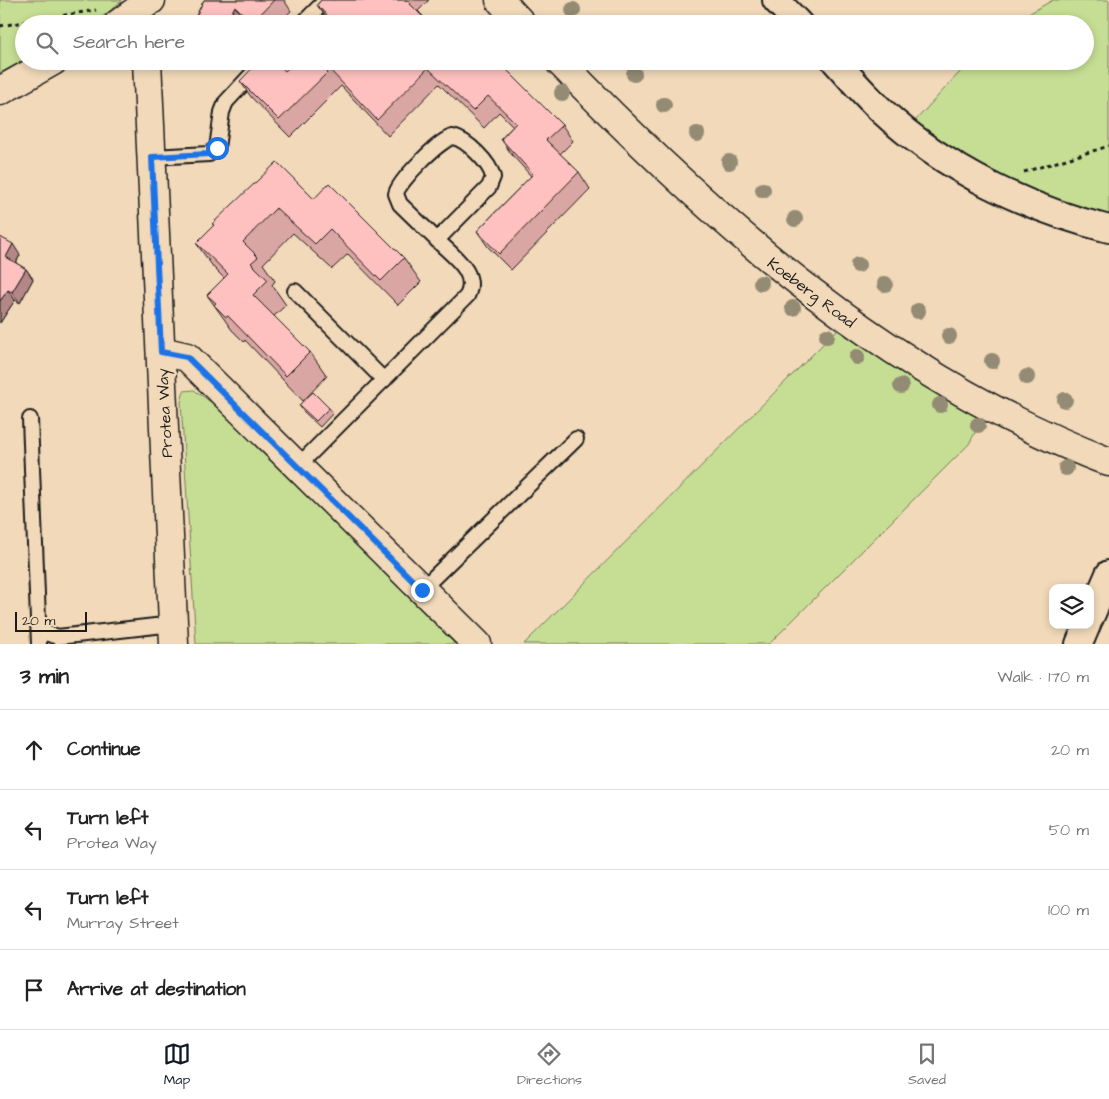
<!DOCTYPE html>
<meta charset="utf-8">
<style>
body{margin:0;font-family:"Architects Daughter",sans-serif;background:#f6f6f6;color:#222}
.controls{position:absolute;right:15px;bottom:15px;display:grid;overflow:hidden;border-radius:10px;box-shadow:0 2px 8px #0003}
.controls button{width:45px;height:45px;display:grid;place-items:center;padding:0;border:0;border-bottom:1px solid #e0e0e0;background:#fff;color:#222;font:25px sans-serif}
.scale{position:absolute;left:15px;bottom:12px;width:72px;box-sizing:border-box;padding-left:5px;border:2px solid #1c1c1c;border-top:0;font-size:14px;line-height:18px;white-space:nowrap;color:#1c1c1c;-webkit-text-stroke:4px #f1d9b9;paint-order:stroke}
.stop{position:absolute;width:15px;height:15px;margin:-11px;border:4px solid #1a73e8;border-radius:50%;background:#fff}
.stop.end{background:#1a73e8;border-color:#fff;box-shadow:0 1px 5px #0008}
.list{margin:0;padding:0;list-style:none}
h2{display:flex;justify-content:space-between;align-items:center;height:65px;margin:0;padding:0 20px;font-size:21px}
h2 small{font-size:16px;font-weight:400;color:#767676}
.list li{display:grid;grid-template-columns:32px 1fr auto;gap:15px;align-items:center;box-sizing:border-box;height:80px;padding:0 20px;border-top:1px solid #e0e0e0}
.list b{display:block;font-size:19px;white-space:nowrap}
.list p{margin:0;font-size:16px;white-space:nowrap;color:#767676}
.list em{font-size:16px;font-style:normal;color:#767676}
.icon{flex:none;width:28px;height:28px;fill:none;stroke:currentColor;stroke-width:2;stroke-linecap:round;stroke-linejoin:round}
.map{position:relative;flex:none;width:1109px;height:644px;overflow:hidden}
.search{position:absolute;background:#fff;box-shadow:0 2px 8px #0003;left:15px;right:15px;top:15px;height:55px;display:flex;align-items:center;gap:12px;box-sizing:border-box;padding:0 18px;border-radius:28px;color:#767676;font-size:19px}
.sheet{height:385px;background:#fff}
nav{display:flex;justify-content:space-around;align-items:center;box-sizing:border-box;height:70px;border-top:1px solid #e0e0e0;background:#fff;font-size:14px;color:#767676}
nav a{display:grid;justify-items:center;gap:2px}
nav .on{color:#111827}
.map>svg:first-child{display:block}
</style>
<div class="map">
<svg width="1109" height="644" viewBox="0 0 1109 644">
<rect width="100%" height="100%" fill="#f1d9b9"/>
<filter id="ink" filterUnits="userSpaceOnUse"><feTurbulence type="fractalNoise" baseFrequency=".02" numOctaves="2"/><feDisplacementMap in="SourceGraphic" scale="10" xChannelSelector="R" yChannelSelector="G"/><feConvolveMatrix kernelMatrix="1 2 1 2 8 2 1 2 1" color-interpolation-filters="sRGB"/></filter>
<g filter="url(#ink)">
<!-- green -->
<g fill="#c6de94" stroke="#717d58">
<path d="M 0,0 L 122,0 L 105,15 L 89,24 L 24,24 L 24,60 L 0,73 Z"/>
<path d="M 1053,0 L 1109,0 L 1109,216 C 1032,194 979,169 915,121 L 970,61 L 1085,61 L 1085,24 L 1011,24 Z"/>
<path d="M 837,330 L 920,383 L 977,415 L 980,423 L 969,444 L 769,644 L 524,644 Z"/>
<path d="M 194,390 L 219,408 L 455,644 L 196,644 L 181,402 L 184,391 Z"/>
</g>
<g fill="none" stroke-linecap="round" stroke-linejoin="round">
<defs>
<g id="service">
<path d="M 302,24 L 326,0"/>
<path d="M 453,137 C 467,140 490,163 493,177 L 489,187 L 437,240 L 400,204 L 396,194 C 398,182 440,139 453,137 Z"/>
<path d="M 152,157 L 209,154 L 217,148 L 222,112 L 226,102 L 264,61"/>
<path d="M 295,291 L 384,380"/>
<path d="M 30,419 L 39,644"/>
<path d="M 297,467 L 467,296 C 479,272 452,256 437,240"/>
<path d="M 422,589 L 576,439"/>
<path d="M 40,631 L 58,637 L 173,624"/>
</g>
<g id="minor">
<path d="M 776,0 L 799,24"/>
<path d="M 835,61 C 850,78 865,95 882,111 C 944,169 1027,209 1109,229"/>
<path d="M 1090,618 L 1109,574"/>
<path d="M 1079,644 L 1087,625"/>
</g>
<g id="tertiary">
<path d="M 118,24 L 151,0"/>
<path d="M 147,61 L 174,644"/>
<path d="M 0,91 L 53,61"/>
<path d="M 161,351 L 187,357 L 477,644"/>
</g>
<g id="secondary">
<path d="M 500,0 L 522,24"/>
<path d="M 559,61 C 719,227 891,378 1109,462"/>
</g>
</defs>
<!-- service casing -->
<use href="#service" stroke="#1c1c1c" stroke-width="18"/>
<!-- minor casing -->
<use href="#minor" stroke="#1c1c1c" stroke-width="30"/>
<!-- tertiary casing -->
<use href="#tertiary" stroke="#1c1c1c" stroke-width="31"/>
<!-- secondary casing -->
<use href="#secondary" stroke="#1c1c1c" stroke-width="31"/>
<!-- path -->
<g stroke="#1c1c1c" stroke-width="3" stroke-dasharray="4 4" stroke-linecap="butt">
<path d="M 0,26 L 96,10"/>
<path d="M 1024,172 L 1109,146"/>
</g>
<!-- service -->
<use href="#service" stroke="#f1d9b9" stroke-width="14"/>
<!-- minor -->
<use href="#minor" stroke="#f1d9b9" stroke-width="26"/>
<!-- tertiary -->
<use href="#tertiary" stroke="#f1d9b9" stroke-width="28"/>
<!-- secondary -->
<use href="#secondary" stroke="#f1d9b9" stroke-width="28"/>
</g>
<!-- trees -->
<g fill="#938b73">
<circle cx="573" cy="10" r="8"/>
<circle cx="634" cy="74" r="8"/>
<circle cx="562" cy="93" r="8"/>
<circle cx="664" cy="105" r="8"/>
<circle cx="697" cy="134" r="8"/>
<circle cx="729" cy="162" r="8"/>
<circle cx="763" cy="190" r="8"/>
<circle cx="795" cy="219" r="8"/>
<circle cx="858" cy="265" r="8"/>
<circle cx="761" cy="283" r="8"/>
<circle cx="885" cy="284" r="8"/>
<circle cx="793" cy="308" r="8"/>
<circle cx="918" cy="311" r="8"/>
<circle cx="827" cy="336" r="8"/>
<circle cx="949" cy="336" r="8"/>
<circle cx="857" cy="357" r="8"/>
<circle cx="992" cy="361" r="8"/>
<circle cx="1027" cy="377" r="8"/>
<circle cx="901" cy="386" r="8"/>
<circle cx="1065" cy="400" r="8"/>
<circle cx="940" cy="405" r="8"/>
<circle cx="978" cy="425" r="8"/>
<circle cx="1066" cy="468" r="8"/>
</g>
<!-- wall -->
<g fill="#daa6a4" stroke="#1c1c1c">
<path d="M 204,0 L 284,0 L 291,11 L 278,24 L 248,24 L 246,22 L 245,24 L 192,24 Z"/>
<path d="M 321,0 L 429,0 L 418,11 L 430,24 L 331,24 L 317,5 Z"/>
<path d="M 472,65 L 562,125 L 573,141 L 560,154 L 579,172 L 590,189 L 511,270 L 488,247 L 477,231 L 531,176 L 512,155 L 501,139 L 513,126 L 499,112 L 484,128 L 439,84 L 388,136 L 341,86 L 290,137 L 251,97 L 240,81 L 285,71 Z"/>
<path d="M 314,199 L 404,258 L 421,282 L 398,305 L 348,254 L 332,269 L 293,233 L 263,264 L 275,281 L 272,285 L 286,305 L 274,316 L 310,352 L 327,376 L 303,401 L 245,340 L 244,342 L 232,330 L 207,295 L 224,278 L 214,268 L 196,243 L 214,225 Z"/>
<path d="M 0,237 L 20,255 L 16,263 L 26,269 L 33,279 L 20,303 L 15,300 L 0,323 Z"/>
<path d="M 299,405 L 329,408 L 333,413 L 320,427 L 303,411 Z"/>
</g>
<!-- shaded-wall -->
<g fill="#b28786" stroke="#1c1c1c">
<path d="M 235,6 L 246,22 L 245,24 L 226,24 Z"/>
<path d="M 13,244 L 20,255 L 13,268 L 6,257 Z"/>
<path d="M 26,269 L 33,279 L 20,303 L 12,292 Z"/>
<path d="M 8,290 L 15,300 L 0,323 L 0,301 Z"/>
</g>
<!-- building -->
<g fill="#fec1bf" stroke="#1c1c1c">
<path d="M 204,0 L 274,0 L 252,23 L 235,6 L 226,24 L 192,24 Z"/>
<path d="M 321,0 L 406,0 L 430,24 L 335,24 L 317,5 Z"/>
<path d="M 259,61 L 275,61 L 285,71 L 296,61 L 468,61 L 472,65 L 476,61 L 498,61 L 562,125 L 546,140 L 579,172 L 499,254 L 477,231 L 533,174 L 501,139 L 516,123 L 488,96 L 473,111 L 428,68 L 377,120 L 330,70 L 279,120 L 240,81 Z"/>
<path d="M 277,162 L 314,199 L 329,183 L 404,258 L 381,281 L 330,229 L 315,244 L 276,208 L 243,242 L 258,257 L 251,263 L 268,280 L 253,295 L 310,352 L 286,376 L 228,316 L 226,317 L 214,305 L 216,303 L 207,295 L 228,274 L 196,243 L 214,225 L 212,224 Z"/>
<path d="M 0,237 L 13,244 L 6,257 L 26,269 L 12,292 L 8,290 L 0,301 Z"/>
<path d="M 313,392 L 329,408 L 316,421 L 299,405 Z"/>
</g>
</g>
<g fill="none" stroke-linecap="round" stroke-linejoin="round" filter="url(#ink)">
<!-- route -->
<path stroke="#1a73e8" stroke-width="6" d="M 217,148 L 209,154 L 152,157 L 161,352 L 187,357 L 422,590"/>
</g>
<g text-anchor="middle" stroke-width="5" stroke-linejoin="round" paint-order="stroke">
<!-- street labels -->
<g font-size="16" fill="#1c1c1c" stroke="#f1d9b9">
<text transform="translate(812 292) rotate(37)" y="6">Koeberg Road</text>
<text transform="translate(164 413) rotate(-93)" y="6">Protea Way</text>
</g>
</g>
</svg>
<div class="controls">
<button><svg class="icon" aria-label="layers" viewBox="0 0 24 24"><path d="M12 4l9 5-9 5-9-5zM3 14l9 5 9-5"/></svg></button>
</div>
<div class="scale">20 m</div>
<div class="stop" style="left:217px;top:148px"></div>
<div class="stop end" style="left:422px;top:590px"></div>
<div class="search"><svg class="icon" aria-label="search" viewBox="0 0 24 24"><circle cx="10" cy="10" r="6"/><path d="M15 15l6 6"/></svg>Search here</div>
</div>
<section class="sheet">
<h2>3 min<small>Walk · 170 m</small></h2>
<ul class="list">
<li><svg class="icon" aria-label="ahead" viewBox="0 0 24 24"><path d="M12 20V5M6 11l6-6 6 6"/></svg><div><b>Continue</b></div><em>20 m</em></li>
<li><svg class="icon" aria-label="left" viewBox="0 0 24 24"><path d="M17 20v-9H6M10 6l-5 5 5 5"/></svg><div><b>Turn left</b><p>Protea Way</p></div><em>50 m</em></li>
<li><svg class="icon" aria-label="left" viewBox="0 0 24 24"><path d="M17 20v-9H6M10 6l-5 5 5 5"/></svg><div><b>Turn left</b><p>Murray Street</p></div><em>100 m</em></li>
<li><svg class="icon" aria-label="arrive" viewBox="0 0 24 24"><path d="M6 21V4h12l-3 4 3 4H6"/></svg><div><b>Arrive at destination</b></div></li>
</ul>
</section>
<nav>
<a class="on"><svg class="icon" aria-label="map" viewBox="0 0 24 24"><path d="M3 6l6-2 6 2 6-2v14l-6 2-6-2-6 2zM9 4v14M15 6v14"/></svg>Map</a>
<a><svg class="icon" aria-label="directions" viewBox="0 0 24 24"><path d="M12 3l9 9-9 9-9-9zM9 14v-3h6M13 9l2 2-2 2"/></svg>Directions</a>
<a><svg class="icon" aria-label="saved" viewBox="0 0 24 24"><path d="M7 4h10v16l-5-4-5 4z"/></svg>Saved</a>
</nav>
